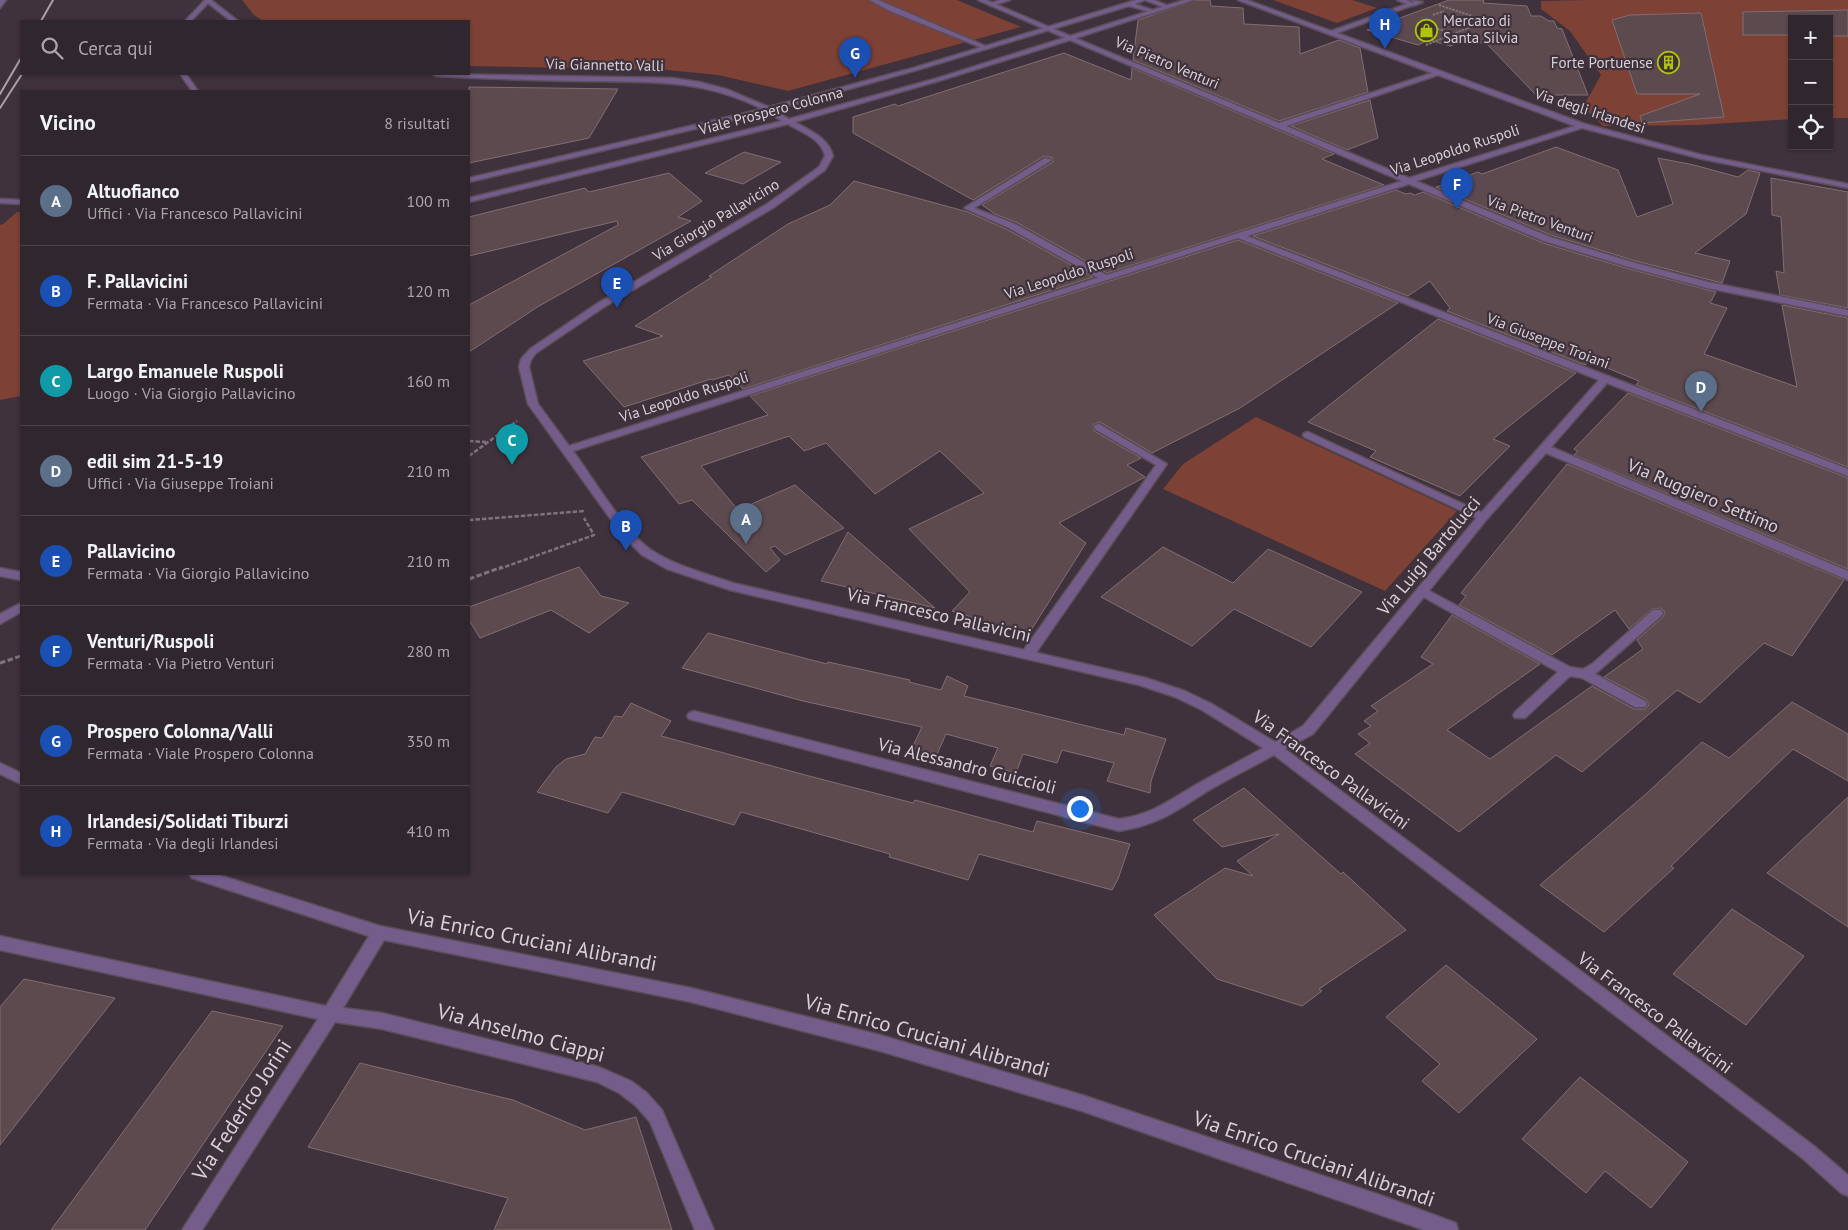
<!DOCTYPE html>
<html lang="it">
<meta charset="utf-8">
<style>
body{margin:0;font-family:"PT Sans",sans-serif;background:#3c3239;color:#f1f3f6}
.controls{position:absolute;right:15px;top:15px;display:grid;overflow:hidden;border-radius:0px;box-shadow:0 1px 4px #0004}
.controls button{width:45px;height:45px;display:grid;place-items:center;padding:0;border:0;border-bottom:1px solid #4b4349;background:#30262d;color:#f1f3f6;font:25px sans-serif}
.you{position:absolute;left:1079px;top:808px;width:18px;height:18px;margin:-12px;border:4px solid #fff;border-radius:50%;background:#1a73e8;box-shadow:0 0 0 8px #1a73e833}
.badge{display:grid;place-items:center;width:32px;height:32px;border-radius:50%;background:#d93025;color:#fff;font-size:16px;font-weight:700}
.pin{position:absolute;translate:-50% -41px;filter:drop-shadow(0 1px 2px #0008)}
.pin::after{content:'';position:absolute;top:26px;width:18px;height:15px;background:inherit;clip-path:polygon(0 0,100% 0,50% 100%)}
.list{margin:0;padding:0;list-style:none}
h2{display:flex;justify-content:space-between;align-items:center;height:65px;margin:0;padding:0 20px;font-size:21px}
h2 small{font-size:16px;font-weight:400;color:#a8a5aa}
.list li{display:grid;grid-template-columns:32px 1fr auto;gap:15px;align-items:center;box-sizing:border-box;height:90px;padding:0 20px;border-top:1px solid #4b4349}
.list b{display:block;font-size:19px;white-space:nowrap}
.list p{margin:0;font-size:16px;white-space:nowrap;color:#a8a5aa}
.list em{font-size:16px;font-style:normal;color:#a8a5aa}
.icon{flex:none;width:28px;height:28px;fill:none;stroke:currentColor;stroke-width:2;stroke-linecap:round;stroke-linejoin:round}
.map{position:relative;flex:none;width:1848px;height:1230px;overflow:hidden}
.search{position:absolute;background:#30262d;box-shadow:0 1px 4px #0004;left:20px;top:20px;width:450px;height:55px;display:flex;align-items:center;gap:12px;box-sizing:border-box;padding:0 18px;border-radius:0px;color:#a8a5aa;font-size:19px}
.panel{position:absolute;background:#30262d;box-shadow:0 1px 4px #0004;left:20px;top:90px;width:450px;height:785px;border-radius:0px}
.map>svg:first-child{display:block}
</style>
<div class="map">
<svg width="1848" height="1230" viewBox="0 0 1848 1230">
<rect width="100%" height="100%" fill="#40323c"/>
<!-- green -->
<g fill="#7d4135">
<path d="M 242,0 L 957,0 L 1021,27 L 788,91 L 718,75 L 667,70 L 469,66 L 469,21 L 263,21 L 254,15 Z"/>
<path d="M 1273,0 L 1352,0 L 1377,8 L 1337,23 Z"/>
<path d="M 1587,0 L 1848,0 L 1848,118 L 1829,118 L 1829,19 L 1792,19 L 1792,119 L 1698,125 L 1603,126 L 1583,107 L 1601,75 L 1570,31 L 1541,9 L 1541,1 Z"/>
<path d="M 17,212 L 21,212 L 21,396 L 0,400 L 0,225 L 3,224 Z"/>
<path d="M 1256,417 L 1457,511 L 1385,591 L 1163,489 L 1183,464 Z"/>
</g>
<!-- building -->
<g fill="#5d4a4e" stroke="#826e72">
<path d="M 1195,0 L 1210,0 L 1211,6 L 1243,8 L 1244,24 L 1299,27 L 1300,54 L 1339,40 L 1360,48 L 1368,92 L 1279,121 L 1133,60 L 1138,20 Z"/>
<path d="M 1449,0 L 1484,0 L 1483,3 L 1527,6 L 1531,16 L 1541,16 L 1549,21 L 1554,21 L 1557,28 L 1562,29 L 1588,95 L 1536,95 L 1488,45 L 1468,39 L 1450,46 L 1429,40 L 1418,45 L 1367,30 Z"/>
<path d="M 1848,10 L 1848,36 L 1829,36 L 1829,19 L 1792,19 L 1792,35 L 1743,35 L 1743,12 Z"/>
<path d="M 1701,13 L 1724,117 L 1642,123 L 1640,116 L 1700,94 L 1637,94 L 1612,20 L 1630,15 Z"/>
<path d="M 1064,53 L 1131,80 L 1132,68 L 1334,154 L 1322,159 L 1384,185 L 1107,273 L 1016,222 L 995,214 L 982,205 L 1053,162 L 1053,158 L 1044,156 L 973,200 L 853,133 L 853,117 L 895,104 L 898,106 Z"/>
<path d="M 469,87 L 550,88 L 618,89 L 589,138 L 469,163 Z"/>
<path d="M 1370,100 L 1378,138 L 1347,150 L 1291,126 Z"/>
<path d="M 1556,147 L 1618,170 L 1637,217 L 1673,204 L 1658,158 L 1694,165 L 1738,177 L 1748,170 L 1760,173 L 1746,214 L 1695,253 L 1730,261 L 1722,283 L 1636,261 L 1551,235 L 1436,187 L 1478,172 L 1482,174 Z"/>
<path d="M 744,152 L 781,162 L 743,184 L 705,173 Z"/>
<path d="M 669,173 L 702,201 L 678,217 L 691,221 L 539,306 L 469,352 L 469,305 L 618,225 L 617,221 L 469,256 L 469,217 L 585,188 L 589,192 Z"/>
<path d="M 1771,178 L 1848,192 L 1848,308 L 1780,295 L 1776,271 L 1784,273 L 1781,217 L 1772,215 Z"/>
<path d="M 854,181 L 968,212 L 1008,230 L 1093,277 L 743,389 L 729,375 L 712,380 L 711,379 L 624,407 L 583,361 L 663,336 L 635,326 L 712,277 L 709,276 L 788,224 L 830,205 Z"/>
<path d="M 1396,190 L 1406,194 L 1410,193 L 1415,195 L 1423,192 L 1543,243 L 1629,269 L 1716,292 L 1710,303 L 1727,308 L 1704,354 L 1797,387 L 1782,305 L 1848,318 L 1848,467 L 1636,385 L 1639,381 L 1590,361 L 1585,365 L 1447,311 L 1450,308 L 1430,281 L 1408,296 L 1253,236 Z"/>
<path d="M 1238,240 L 1398,303 L 1240,408 L 1152,453 L 1100,422 L 1093,424 L 1094,431 L 1141,458 L 1127,465 L 1145,477 L 1059,523 L 1086,543 L 1028,635 L 952,611 L 970,592 L 909,529 L 984,493 L 940,451 L 875,494 L 826,443 L 804,451 L 789,436 L 701,466 L 738,510 L 795,485 L 844,528 L 785,555 L 775,546 L 770,548 L 780,560 L 766,572 L 692,500 L 679,504 L 641,457 L 768,415 L 750,396 Z"/>
<path d="M 1438,319 L 1576,373 L 1493,439 L 1510,446 L 1460,496 L 1370,457 L 1376,451 L 1308,422 Z"/>
<path d="M 1628,393 L 1848,478 L 1848,569 L 1574,455 L 1578,451 L 1574,449 Z"/>
<path d="M 1567,464 L 1844,580 L 1792,656 L 1764,643 L 1700,703 L 1677,690 L 1582,772 L 1556,755 L 1459,832 L 1355,754 L 1370,743 L 1358,734 L 1371,726 L 1364,721 L 1378,711 L 1371,706 L 1433,664 L 1421,657 L 1452,615 L 1540,664 L 1447,730 L 1490,759 L 1592,686 L 1634,709 L 1645,709 L 1649,705 L 1646,699 L 1604,677 L 1643,649 L 1637,640 L 1663,617 L 1665,612 L 1661,608 L 1652,609 L 1629,629 L 1615,610 L 1552,655 L 1459,605 L 1466,596 L 1461,593 Z"/>
<path d="M 848,532 L 935,608 L 821,581 Z"/>
<path d="M 1163,547 L 1233,583 L 1268,549 L 1362,592 L 1311,647 L 1234,609 L 1192,646 L 1101,597 Z"/>
<path d="M 579,567 L 601,596 L 629,603 L 589,633 L 551,610 L 480,638 L 469,620 L 469,607 Z"/>
<path d="M 708,633 L 827,664 L 828,662 L 910,680 L 909,682 L 941,690 L 947,676 L 968,686 L 964,696 L 1124,735 L 1126,728 L 1166,739 L 1151,781 L 1150,793 L 1107,781 L 1114,763 L 1062,750 L 1057,763 L 1023,754 L 1016,773 L 990,766 L 998,748 L 946,734 L 937,754 L 912,748 L 922,727 L 803,701 L 682,668 Z"/>
<path d="M 1792,702 L 1848,734 L 1848,781 L 1793,749 L 1671,866 L 1674,868 L 1604,932 L 1540,885 L 1646,794 L 1702,742 L 1729,758 Z"/>
<path d="M 631,703 L 671,721 L 661,736 L 809,776 L 913,803 L 915,800 L 1033,832 L 1037,821 L 1130,844 L 1118,879 L 1112,890 L 979,854 L 968,880 L 889,857 L 890,854 L 741,812 L 734,825 L 622,792 L 608,813 L 537,792 L 556,767 L 566,759 L 585,754 L 595,737 L 602,738 L 615,716 L 622,717 Z"/>
<path d="M 1244,788 L 1341,874 L 1343,872 L 1406,930 L 1319,989 L 1322,991 L 1302,1006 L 1217,979 L 1154,915 L 1225,868 L 1253,876 L 1237,861 L 1279,834 L 1222,847 L 1193,820 Z"/>
<path d="M 1848,797 L 1848,927 L 1767,873 Z"/>
<path d="M 1732,909 L 1804,956 L 1746,1025 L 1673,974 Z"/>
<path d="M 1446,965 L 1537,1039 L 1459,1113 L 1422,1081 L 1440,1064 L 1386,1017 Z"/>
<path d="M 24,979 L 115,998 L 0,1145 L 0,1007 Z"/>
<path d="M 212,1011 L 283,1026 L 145,1230 L 51,1230 Z"/>
<path d="M 360,1063 L 513,1100 L 585,1130 L 636,1117 L 672,1230 L 494,1230 L 508,1198 L 308,1147 Z"/>
<path d="M 1580,1077 L 1688,1162 L 1651,1208 L 1605,1171 L 1586,1193 L 1522,1139 Z"/>
</g>
<g fill="none" stroke-linecap="round" stroke-linejoin="round">
<defs>
<g id="service">
<path d="M 870,0 L 878,0 L 990,48 L 985,49 L 890,11 Z"/>
<path d="M 1411,0 L 1423,2 L 1413,6 L 1410,4 L 1414,2 Z"/>
<path d="M 1045,158 L 1052,160 L 974,208 L 1015,224 L 1108,276 L 1108,280 L 1102,280 L 1009,228 L 964,208 Z"/>
<path d="M 1099,424 L 1167,464 L 1033,657 L 1023,657 L 1022,654 L 1023,651 L 1156,465 L 1095,429 L 1094,427 L 1095,425 Z"/>
<path d="M 1308,432 L 1487,515 L 1489,517 L 1483,521 L 1479,519 L 1304,437 L 1303,435 L 1304,433 Z"/>
<path d="M 1422,587 L 1570,667 L 1583,669 L 1592,664 L 1653,610 L 1661,610 L 1663,613 L 1661,616 L 1595,674 L 1645,701 L 1647,704 L 1645,707 L 1635,707 L 1582,678 L 1570,676 L 1525,718 L 1515,718 L 1513,715 L 1515,712 L 1558,672 L 1418,594 L 1416,591 Z"/>
</g>
<g id="minor">
<path d="M 0,0 L 6,0 L 0,8 Z"/>
<path d="M 204,0 L 211,0 L 238,21 L 231,21 Z"/>
<path d="M 1000,0 L 1010,0 L 991,6 L 988,4 Z"/>
<path d="M 1136,0 L 1154,0 L 1171,7 L 1166,8 L 1145,0 L 1135,4 L 1155,11 L 1155,13 L 1129,6 L 917,70 L 774,110 L 789,119 L 938,78 L 1070,36 L 1279,123 L 1432,73 L 1238,0 L 1247,0 L 1331,31 L 1407,4 L 1397,0 L 1406,0 L 1416,4 L 1337,33 L 1585,124 L 1702,155 L 1848,184 L 1848,188 L 1702,159 L 1582,128 L 1416,181 L 1550,237 L 1635,263 L 1708,282 L 1848,310 L 1848,316 L 1707,288 L 1629,267 L 1544,241 L 1409,184 L 1247,236 L 1848,469 L 1848,476 L 1607,383 L 1551,447 L 1848,571 L 1848,580 L 1546,453 L 1487,519 L 1313,734 L 1285,749 L 1814,1146 L 1848,1175 L 1848,1196 L 1841,1193 L 1802,1158 L 1274,755 C 1252,767 1228,779 1206,792 C 1174,812 1158,825 1119,831 L 689,719 L 687,716 L 689,713 L 694,711 L 1119,819 C 1154,814 1169,800 1199,783 C 1220,771 1242,760 1263,748 L 1202,710 L 1175,697 L 1139,685 L 730,590 L 667,569 L 642,555 L 622,535 L 528,404 L 519,367 L 521,359 L 530,349 L 598,303 L 767,204 L 819,167 L 825,156 C 821,138 802,133 788,124 L 469,202 L 469,198 L 782,121 L 767,112 L 469,182 L 469,178 L 762,109 C 702,78 645,82 580,81 C 532,80 484,79 436,76 L 433,74 L 672,78 L 699,82 L 726,89 L 769,107 L 913,68 ZM 1070,40 L 1402,181 L 569,446 L 538,404 L 529,367 L 531,360 L 536,353 L 604,307 L 773,208 L 825,170 L 833,156 C 828,137 810,131 795,122 L 942,80 ZM 1438,75 L 1575,126 L 1409,178 L 1286,126 ZM 1238,238 L 1599,380 L 1479,515 L 1303,726 L 1275,742 L 1212,704 L 1185,691 L 1146,678 L 733,583 C 705,573 675,566 651,550 C 625,532 593,478 573,451 Z"/>
<path d="M 0,568 L 21,572 L 21,580 L 0,576 Z"/>
<path d="M 21,603 L 21,612 L 0,624 L 0,614 Z"/>
<path d="M 0,763 L 21,773 L 21,784 L 0,774 Z"/>
<path d="M 189,874 L 216,874 L 380,926 L 691,988 L 880,1035 L 1082,1095 L 1380,1195 L 1456,1223 L 1458,1230 L 1424,1230 L 1082,1111 L 880,1051 L 691,1002 L 384,940 L 343,1008 L 382,1013 L 599,1067 L 631,1081 L 647,1093 L 662,1110 L 714,1230 L 695,1230 L 650,1122 L 635,1105 L 619,1093 L 597,1082 L 382,1029 L 335,1022 L 202,1230 L 182,1230 L 318,1019 L 0,950 L 0,936 L 326,1006 L 369,936 L 192,878 Z"/>
</g>
<g id="tertiary">
<path d="M 205,0 L 211,0 L 191,21 L 185,21 Z"/>
<path d="M 978,0 L 986,0 L 1070,36 L 1184,0 L 1193,0 L 1070,40 Z"/>
<path d="M 180,74 L 186,74 L 198,91 L 192,91 Z"/>
<path d="M 0,199 L 21,200 L 21,204 L 0,203 Z"/>
</g>
</defs>
<!-- service casing -->
<use href="#service" stroke="#5b4e58" stroke-width="3"/>
<!-- minor casing -->
<use href="#minor" stroke="#5b4e58" stroke-width="3"/>
<!-- tertiary casing -->
<use href="#tertiary" stroke="#5b4e58" stroke-width="3"/>
<!-- path-far2 -->
<g stroke="#7f737b" stroke-width="2" stroke-dasharray="2.5 1" stroke-linecap="butt">
<path d="M 1439,5 L 1472,16"/>
<path d="M 1433,15 L 1444,11"/>
<path d="M 1417,23 L 1452,33"/>
<path d="M 1426,45 L 1478,24"/>
</g>
<!-- path-far1 -->
<g stroke="#7f737b" stroke-width="2.5" stroke-dasharray="4.5 2" stroke-linecap="butt">
<path d="M 469,441 L 486,442"/>
<path d="M 469,456 L 517,421"/>
<path d="M 469,520 L 585,511"/>
<path d="M 499,569 L 594,535 L 584,518"/>
</g>
<!-- path -->
<g stroke="#7f737b" stroke-width="3" stroke-dasharray="5.5 2.5" stroke-linecap="butt">
<path d="M 469,579 L 502,567"/>
<path d="M 0,663 L 21,656"/>
</g>
<!-- service -->
<use href="#service" fill="#755d8b" fill-rule="evenodd"/>
<!-- minor -->
<use href="#minor" fill="#755d8b" fill-rule="evenodd"/>
<!-- tertiary -->
<use href="#tertiary" fill="#755d8b" fill-rule="evenodd"/>
<!-- rail -->
<g stroke="#aba0a8" stroke-width="2">
<path d="M 41,21 L 53,0"/>
<path d="M 0,94 L 21,58"/>
<path d="M 0,108 L 22,74"/>
</g>
</g>
<!-- icons -->
<defs>
<symbol id="shop-ring" viewBox="-11 -11 22 22"><circle r="9.5" fill="#40323c" stroke="#b0c500" stroke-width="1.5"/><path d="M-5-2.5h2.3a2.7 3.5 0 0 1 5.4 0H5L5.5 6h-11ZM-1.5-2.5h3a1.5 2.3 0 0 0-3 0Z" fill="#b0c500"/></symbol>
<symbol id="building-ring" viewBox="-11 -11 22 22"><circle r="9.5" fill="#40323c" stroke="#b0c500" stroke-width="1.5"/><path d="M-4-6H4V6H1V3H-1V6H-4ZM-2.5-4.3h1.7v1.8h-1.7ZM.8-4.3h1.7v1.8H.8ZM-2.5-1h1.7V.8h-1.7ZM.8-1h1.7V.8H.8Z" fill="#b0c500"/></symbol>
</defs>
<g fill-rule="evenodd">
<use href="#shop-ring" x="1414" y="18" width="25" height="25"/>
<use href="#building-ring" x="1656" y="50" width="25" height="25"/>
</g>
<g text-anchor="middle" stroke-width="4.5" stroke-linejoin="round" paint-order="stroke">
<!-- far-poi labels -->
<g font-size="15" fill="#d8cfd5" stroke="#40323c" text-anchor="start">
<text x="1443" y="26">Mercato di<tspan x="1443" dy="17">Santa Silvia</tspan></text>
<text x="1653" y="68" text-anchor="end">Forte Portuense</text>
</g>
<!-- far-street labels -->
<g font-size="15" fill="#d8cfd5" stroke="#40323c">
<text transform="translate(1167 63) rotate(23)" y="5">Via Pietro Venturi</text>
<text transform="translate(605 65) rotate(1)" y="5">Via Giannetto Valli</text>
<text transform="translate(771 111) rotate(-15)" y="5">Viale Prospero Colonna</text>
<text transform="translate(1590 111) rotate(18)" y="5">Via degli Irlandesi</text>
<text transform="translate(1455 150) rotate(-18)" y="5">Via Leopoldo Ruspoli</text>
<text transform="translate(1540 219) rotate(20)" y="5">Via Pietro Venturi</text>
<text transform="translate(716 220) rotate(-31)" y="5">Via Giorgio Pallavicino</text>
<text transform="translate(1069 274) rotate(-18)" y="5">Via Leopoldo Ruspoli</text>
<text transform="translate(1548 341) rotate(21)" y="5">Via Giuseppe Troiani</text>
<text transform="translate(684 397) rotate(-18)" y="5">Via Leopoldo Ruspoli</text>
</g>
<!-- street labels -->
<g font-size="18" fill="#d8cfd5" stroke="#40323c">
<text transform="translate(1703 496) rotate(23)" y="6">Via Ruggiero Settimo</text>
<text transform="translate(1429 556) rotate(-50)" y="6">Via Luigi Bartolucci</text>
<text transform="translate(939 615) rotate(13)" y="6">Via Francesco Pallavicini</text>
<text transform="translate(967 766) rotate(14)" y="6">Via Alessandro Guiccioli</text>
<text transform="translate(1331 770) rotate(36)" y="6">Via Francesco Pallavicini</text>
<text transform="translate(1655 1013) rotate(37)" y="6">Via Francesco Pallavicini</text>
</g>
<!-- near-street labels -->
<g font-size="21" fill="#d8cfd5" stroke="#40323c">
<text transform="translate(532 940) rotate(11)" y="7">Via Enrico Cruciani Alibrandi</text>
<text transform="translate(521 1033) rotate(15)" y="7">Via Anselmo Ciappi</text>
<text transform="translate(927 1036) rotate(16)" y="7">Via Enrico Cruciani Alibrandi</text>
<text transform="translate(242 1110) rotate(-57)" y="7">Via Federico Jorini</text>
<text transform="translate(1314 1159) rotate(19)" y="7">Via Enrico Cruciani Alibrandi</text>
</g>
</g>
</svg>
<div class="controls">
<button>+</button>
<button>−</button>
<button><svg class="icon" aria-label="locate" viewBox="0 0 24 24"><circle cx="12" cy="12" r="6"/><path d="M12 2v4M12 18v4M2 12h4M18 12h4"/></svg></button>
</div>
<div class="you"></div>
<div class="pin badge" style="left:746px;top:544px;background:#5c6f8a">A</div>
<div class="pin badge" style="left:626px;top:551px;background:#1a4fb4">B</div>
<div class="pin badge" style="left:512px;top:465px;background:#0f9aa8">C</div>
<div class="pin badge" style="left:1701px;top:412px;background:#5c6f8a">D</div>
<div class="pin badge" style="left:617px;top:308px;background:#1a4fb4">E</div>
<div class="pin badge" style="left:1457px;top:209px;background:#1a4fb4">F</div>
<div class="pin badge" style="left:855px;top:78px;background:#1a4fb4">G</div>
<div class="pin badge" style="left:1385px;top:49px;background:#1a4fb4">H</div>
<div class="search"><svg class="icon" aria-label="search" viewBox="0 0 24 24"><circle cx="10" cy="10" r="6"/><path d="M15 15l6 6"/></svg>Cerca qui</div>
<section class="panel">
<h2>Vicino<small>8 risultati</small></h2>
<ul class="list">
<li><span class="badge" style="background:#5c6f8a">A</span><div><b>Altuofianco</b><p>Uffici · Via Francesco Pallavicini</p></div><em>100 m</em></li>
<li><span class="badge" style="background:#1a4fb4">B</span><div><b>F. Pallavicini</b><p>Fermata · Via Francesco Pallavicini</p></div><em>120 m</em></li>
<li><span class="badge" style="background:#0f9aa8">C</span><div><b>Largo Emanuele Ruspoli</b><p>Luogo · Via Giorgio Pallavicino</p></div><em>160 m</em></li>
<li><span class="badge" style="background:#5c6f8a">D</span><div><b>edil sim 21-5-19</b><p>Uffici · Via Giuseppe Troiani</p></div><em>210 m</em></li>
<li><span class="badge" style="background:#1a4fb4">E</span><div><b>Pallavicino</b><p>Fermata · Via Giorgio Pallavicino</p></div><em>210 m</em></li>
<li><span class="badge" style="background:#1a4fb4">F</span><div><b>Venturi/Ruspoli</b><p>Fermata · Via Pietro Venturi</p></div><em>280 m</em></li>
<li><span class="badge" style="background:#1a4fb4">G</span><div><b>Prospero Colonna/Valli</b><p>Fermata · Viale Prospero Colonna</p></div><em>350 m</em></li>
<li><span class="badge" style="background:#1a4fb4">H</span><div><b>Irlandesi/Solidati Tiburzi</b><p>Fermata · Via degli Irlandesi</p></div><em>410 m</em></li>
</ul>
</section>
</div>
